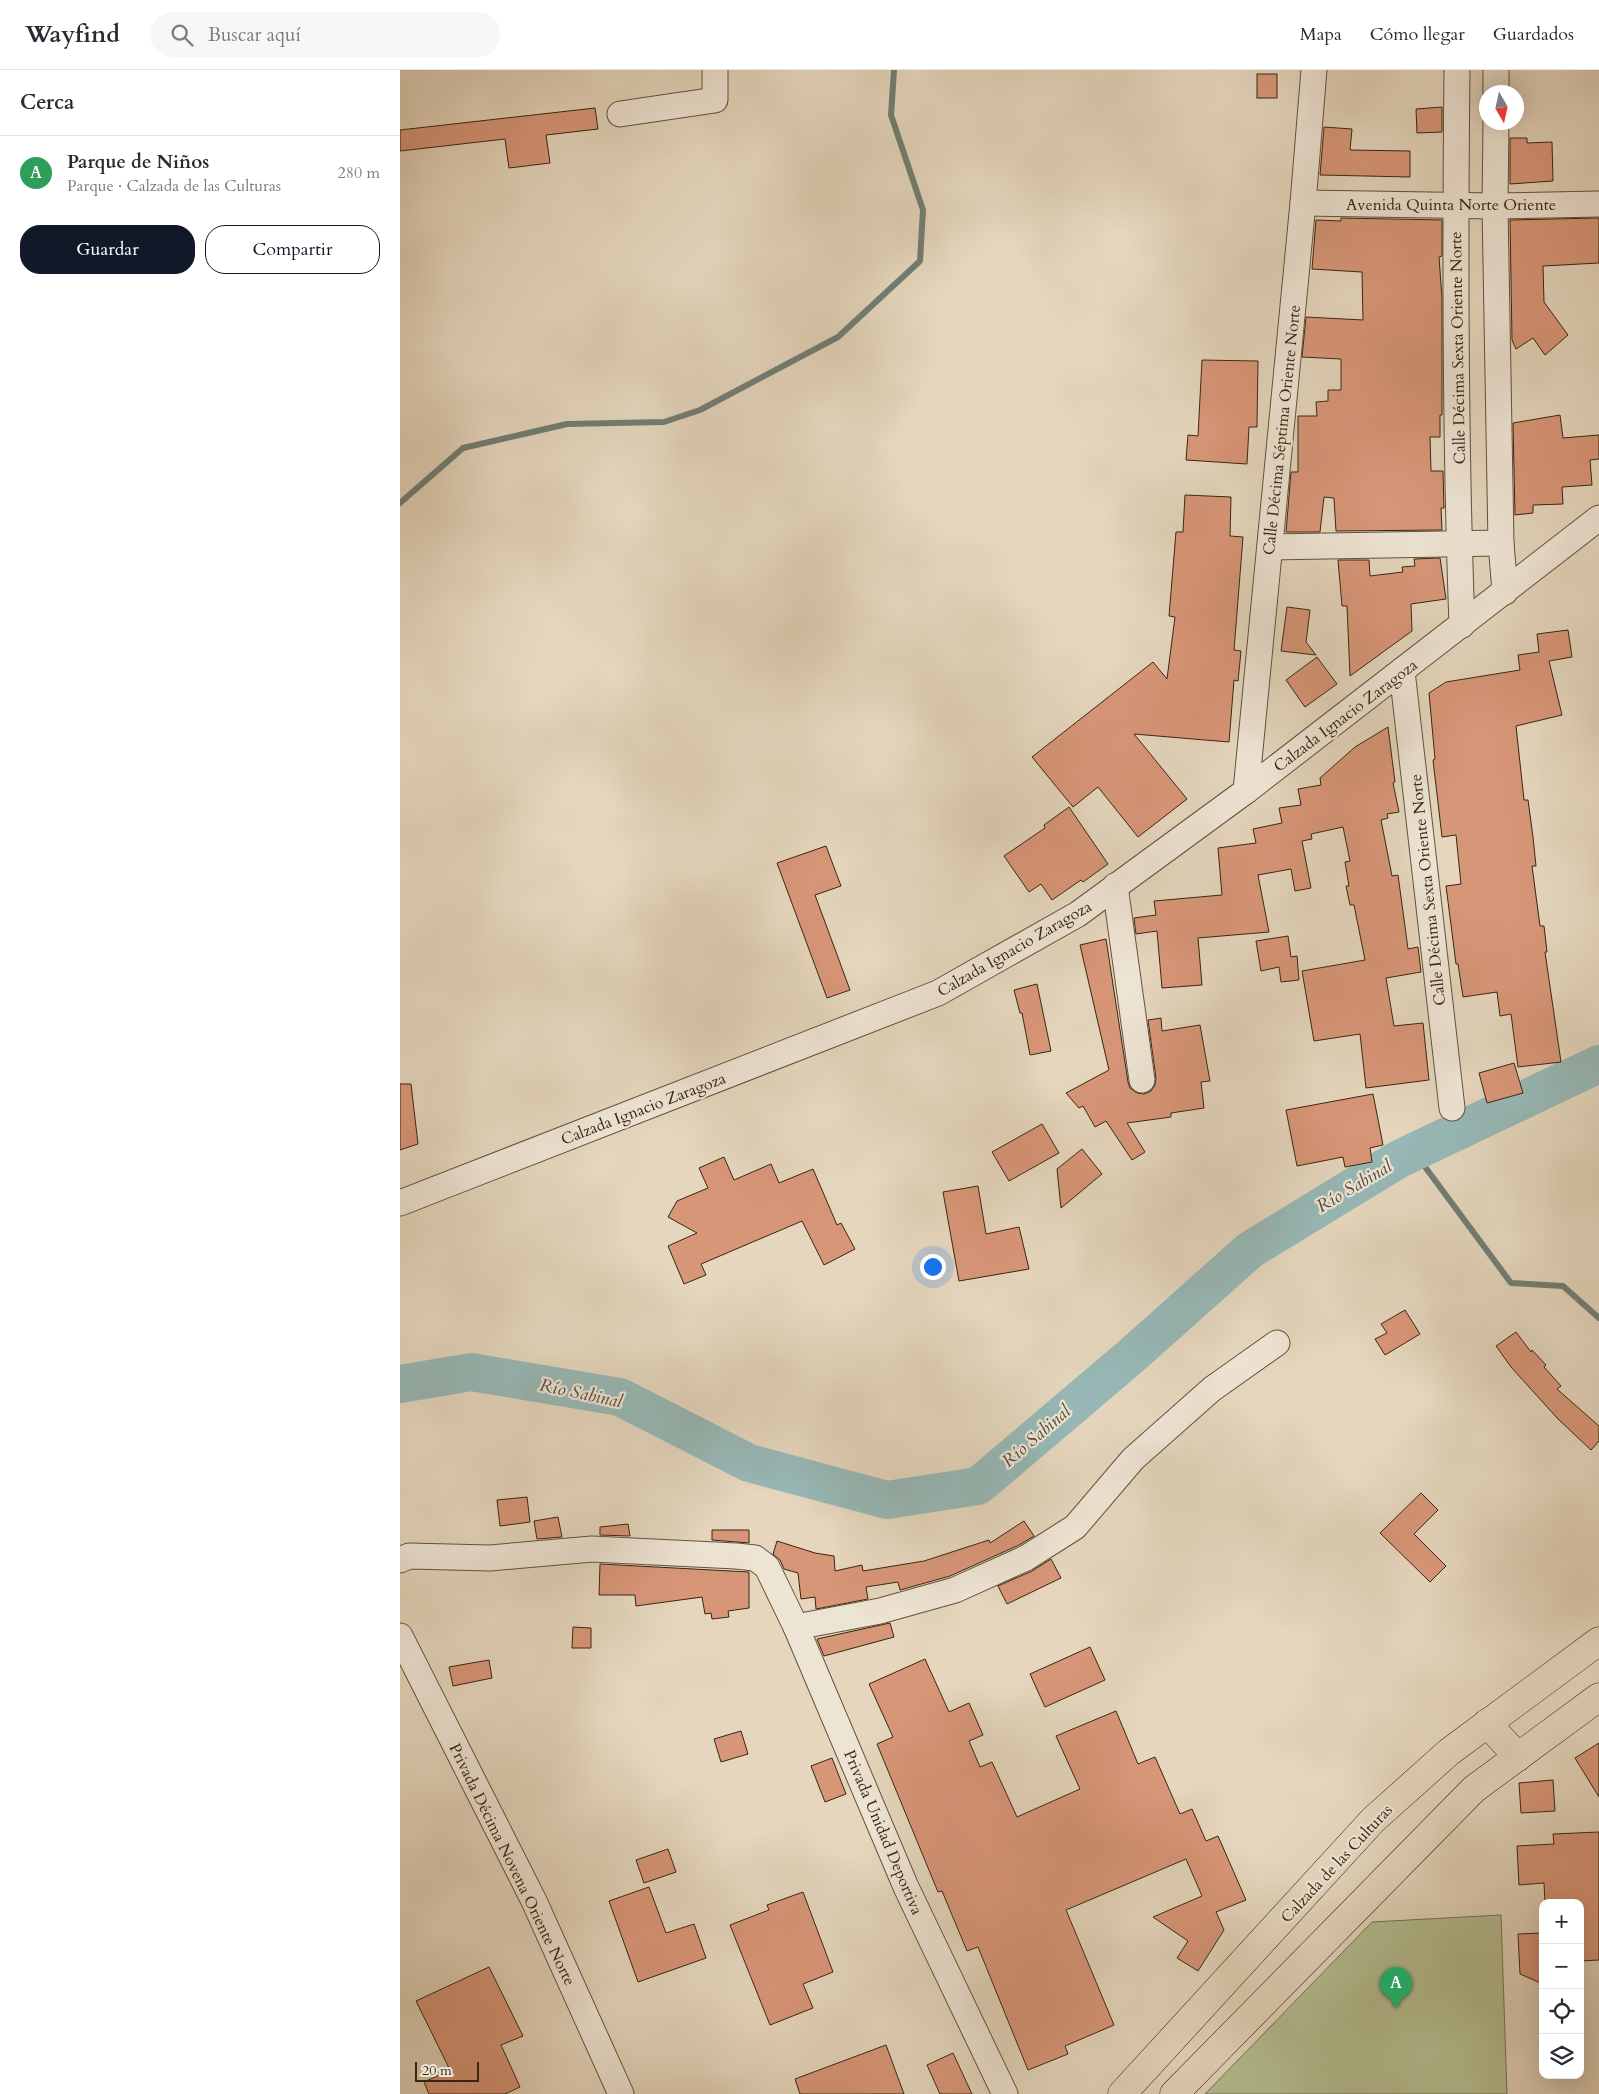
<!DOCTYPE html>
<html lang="es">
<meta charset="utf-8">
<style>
body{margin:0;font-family:Cardo,serif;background:#f7f7f7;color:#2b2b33}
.controls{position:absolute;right:15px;bottom:15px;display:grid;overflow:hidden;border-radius:10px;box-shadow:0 5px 20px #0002}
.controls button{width:45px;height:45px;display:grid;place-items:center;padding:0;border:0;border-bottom:1px solid #e1e1e2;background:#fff;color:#2b2b33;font:25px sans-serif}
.compass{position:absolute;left:1079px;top:15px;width:45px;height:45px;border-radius:50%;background:#fff;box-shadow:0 5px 20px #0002;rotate:171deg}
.scale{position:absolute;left:15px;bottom:12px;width:64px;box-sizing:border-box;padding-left:5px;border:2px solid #372612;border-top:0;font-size:14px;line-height:18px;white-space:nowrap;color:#372612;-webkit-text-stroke:4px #eee4d4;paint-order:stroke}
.you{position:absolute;left:532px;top:1196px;width:18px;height:18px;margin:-12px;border:4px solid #fff;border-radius:50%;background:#1a73e8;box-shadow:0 0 0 8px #1a73e833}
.badge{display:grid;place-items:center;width:32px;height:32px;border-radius:50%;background:#111827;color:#fff;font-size:16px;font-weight:700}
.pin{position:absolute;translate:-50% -41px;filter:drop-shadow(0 1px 2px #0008)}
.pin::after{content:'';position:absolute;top:26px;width:18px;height:15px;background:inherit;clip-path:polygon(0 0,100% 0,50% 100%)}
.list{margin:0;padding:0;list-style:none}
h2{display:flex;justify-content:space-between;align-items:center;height:65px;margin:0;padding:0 20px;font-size:21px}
h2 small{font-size:16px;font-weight:400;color:#7c7c81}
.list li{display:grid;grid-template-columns:32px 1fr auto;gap:15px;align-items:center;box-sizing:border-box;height:75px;padding:0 20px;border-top:1px solid #e1e1e2}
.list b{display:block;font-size:19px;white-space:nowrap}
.list p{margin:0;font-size:16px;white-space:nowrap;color:#7c7c81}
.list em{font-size:16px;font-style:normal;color:#7c7c81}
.actions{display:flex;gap:10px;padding:15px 20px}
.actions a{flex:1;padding:11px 0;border:1px solid #111827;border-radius:20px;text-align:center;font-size:18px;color:#111827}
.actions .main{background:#111827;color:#fff}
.icon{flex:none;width:28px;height:28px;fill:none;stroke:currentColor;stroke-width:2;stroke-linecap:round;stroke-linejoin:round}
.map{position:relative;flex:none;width:1199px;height:2024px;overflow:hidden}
header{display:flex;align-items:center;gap:30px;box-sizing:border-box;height:70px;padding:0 25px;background:#fff;border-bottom:1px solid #e1e1e2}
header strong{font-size:24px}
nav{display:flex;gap:28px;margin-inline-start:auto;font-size:18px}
.search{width:350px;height:45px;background:#f7f7f7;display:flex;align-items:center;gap:12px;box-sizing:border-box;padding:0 18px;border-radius:28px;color:#7c7c81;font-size:19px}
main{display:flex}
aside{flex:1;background:#fff}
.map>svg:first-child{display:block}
</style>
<header>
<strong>Wayfind</strong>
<div class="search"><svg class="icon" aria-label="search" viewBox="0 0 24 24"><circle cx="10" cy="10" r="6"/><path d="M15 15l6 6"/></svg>Buscar aquí</div>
<nav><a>Mapa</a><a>Cómo llegar</a><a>Guardados</a></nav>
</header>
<main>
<aside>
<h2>Cerca<small></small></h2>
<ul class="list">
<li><span class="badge" style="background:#2e9e5b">A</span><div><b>Parque de Niños</b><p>Parque · Calzada de las Culturas</p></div><em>280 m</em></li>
</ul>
<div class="actions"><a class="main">Guardar</a><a>Compartir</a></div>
</aside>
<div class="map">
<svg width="1199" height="2024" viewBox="0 0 1199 2024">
<rect width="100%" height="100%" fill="#e5d6bd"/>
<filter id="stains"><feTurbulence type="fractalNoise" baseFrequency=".004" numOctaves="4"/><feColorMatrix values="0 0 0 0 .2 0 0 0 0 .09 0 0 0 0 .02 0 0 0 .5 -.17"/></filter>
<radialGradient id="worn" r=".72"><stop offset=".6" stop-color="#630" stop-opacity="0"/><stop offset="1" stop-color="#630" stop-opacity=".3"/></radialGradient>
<!-- green -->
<path fill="#b4be91" stroke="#767252" d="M 1101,1845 L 1107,2024 L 805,2024 L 972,1852 Z"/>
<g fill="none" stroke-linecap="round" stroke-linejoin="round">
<!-- stream -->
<g stroke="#717e74" stroke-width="6">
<path d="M 0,433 L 63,378 L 167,354 L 264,352 L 300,340 L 438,267 L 520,191 L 523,140 L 491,45 L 494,0"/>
<path d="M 1014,1082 L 1111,1213 L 1163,1216 L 1199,1248"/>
</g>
<!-- river -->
<path stroke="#97b8b6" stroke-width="38" d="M 0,1314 L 71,1302 L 220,1327 L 349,1393 L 487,1430 L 578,1416 L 730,1287 L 850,1180 L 999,1089 L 1199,994"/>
</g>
<!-- building -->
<g fill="#d89678" stroke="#372612">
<rect x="857" y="4" width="20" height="24"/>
<path d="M 1042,37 L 1042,62 L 1017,63 L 1016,39 Z"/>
<path d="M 195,38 L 198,59 L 146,65 L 150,93 L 109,98 L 105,69 L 0,81 L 0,60 Z"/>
<path d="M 924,57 L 952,59 L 950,80 L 1010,81 L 1010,107 L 920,105 Z"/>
<path d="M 1110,68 L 1127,68 L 1127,73 L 1152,72 L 1153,111 L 1110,114 Z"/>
<path d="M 941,148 L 1042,150 L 1042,186 L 1039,187 L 1042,228 L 1042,345 L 1040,345 L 1040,367 L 1030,367 L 1031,401 L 1043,401 L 1044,438 L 1041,438 L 1042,460 L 936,461 L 934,428 L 924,427 L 920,462 L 886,462 L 891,402 L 898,402 L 898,346 L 917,346 L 916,332 L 928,331 L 928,320 L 941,320 L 941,289 L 902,287 L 906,247 L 963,250 L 962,202 L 912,199 L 916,150 L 941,151 Z"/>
<path d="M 1199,148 L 1199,193 L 1143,196 L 1144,232 L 1168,265 L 1145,285 L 1133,268 L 1116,279 L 1112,270 L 1110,150 Z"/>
<path d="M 802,290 L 858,291 L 857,357 L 849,357 L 847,394 L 786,390 L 788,365 L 798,366 Z"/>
<path d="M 1160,345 L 1163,368 L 1199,365 L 1199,389 L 1190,390 L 1192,415 L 1162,417 L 1163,434 L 1133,435 L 1133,443 L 1115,445 L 1113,353 Z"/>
<path d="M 785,425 L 831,427 L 830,466 L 843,467 L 834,580 L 841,581 L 838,611 L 834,610 L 829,672 L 734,664 L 787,729 L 738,767 L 698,717 L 673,737 L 632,687 L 753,592 L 767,609 L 775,547 L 769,546 L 776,462 L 783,462 Z"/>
<path d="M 1040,488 L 1046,529 L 1011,534 L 1012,561 L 950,606 L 947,536 L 942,536 L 938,490 L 969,490 L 970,506 L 1003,502 L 1002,497 L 1015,496 L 1014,489 Z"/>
<path d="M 887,537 L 910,540 L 906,572 L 916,585 L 881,581 Z"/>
<path d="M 1168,560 L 1172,587 L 1149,591 L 1162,645 L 1116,656 L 1124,730 L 1128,730 L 1133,767 L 1136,796 L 1132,796 L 1140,856 L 1144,856 L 1147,882 L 1145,882 L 1161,992 L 1118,997 L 1111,944 L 1100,946 L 1097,922 L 1063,927 L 1058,894 L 1056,894 L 1046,816 L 1061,814 L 1056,765 L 1042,767 L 1033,690 L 1035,689 L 1029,623 L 1046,612 L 1120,600 L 1118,585 L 1139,582 L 1137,564 Z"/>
<path d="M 917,587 L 937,614 L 905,637 L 886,610 Z"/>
<path d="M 988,657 L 995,712 L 993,713 L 999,742 L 987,744 L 988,748 L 981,750 L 992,806 L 998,805 L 1008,879 L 1018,877 L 1021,902 L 986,908 L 994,956 L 1023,953 L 1029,1010 L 966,1018 L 960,964 L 914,971 L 902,901 L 965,890 L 954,835 L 950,835 L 946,816 L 949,816 L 945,792 L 950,791 L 943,757 L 911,764 L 912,769 L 902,771 L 911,818 L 895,821 L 891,799 L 858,805 L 869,862 L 798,868 L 802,915 L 762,918 L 757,861 L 736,864 L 734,848 L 756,845 L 754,831 L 822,825 L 818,778 L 856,773 L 853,759 L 882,753 L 879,738 L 901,735 L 898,719 L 921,715 L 920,708 L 955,677 Z"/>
<path d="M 669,737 L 708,794 L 683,812 L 681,810 L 652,830 L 641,814 L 629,822 L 604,786 L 645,758 L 644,755 Z"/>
<path d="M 426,776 L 441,816 L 415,825 L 450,920 L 427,928 L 377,793 Z"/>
<path d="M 888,866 L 891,887 L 897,886 L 899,910 L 881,912 L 879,897 L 861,901 L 856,871 Z"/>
<path d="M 706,869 L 728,1012 L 730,1018 L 737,1023 L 744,1024 L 751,1021 L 755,1015 L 756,1008 L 748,950 L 761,948 L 762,961 L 800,955 L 810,1011 L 801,1012 L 804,1038 L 771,1043 L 771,1047 L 727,1053 L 745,1082 L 732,1090 L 706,1051 L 695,1057 L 683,1036 L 679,1038 L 666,1023 L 709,1000 L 680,875 Z"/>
<path d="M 637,914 L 651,981 L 630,985 L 622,943 L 620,943 L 614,920 Z"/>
<path d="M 1114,993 L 1123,1023 L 1087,1033 L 1079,1003 Z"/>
<path d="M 0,1014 L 11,1014 L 18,1074 L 0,1080 Z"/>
<path d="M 973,1024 L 983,1075 L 970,1078 L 972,1092 L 945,1097 L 943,1087 L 897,1096 L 886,1040 Z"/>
<path d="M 642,1054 L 659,1083 L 609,1111 L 592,1082 Z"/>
<path d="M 682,1079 L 702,1104 L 661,1138 L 657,1099 Z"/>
<path d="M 324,1087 L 334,1110 L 371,1094 L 379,1113 L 413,1099 L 437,1155 L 441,1153 L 455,1179 L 424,1195 L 402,1151 L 301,1194 L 306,1205 L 284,1214 L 268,1176 L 297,1163 L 268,1147 L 277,1131 L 308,1118 L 299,1098 Z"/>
<path d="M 578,1116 L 586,1164 L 619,1157 L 629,1199 L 559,1211 L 543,1122 Z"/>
<path d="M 1005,1240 L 1020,1264 L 985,1285 L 975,1269 L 987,1263 L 981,1254 Z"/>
<path d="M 1116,1262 L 1131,1282 L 1132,1280 L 1146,1295 L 1144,1297 L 1161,1316 L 1157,1319 L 1199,1356 L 1199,1371 L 1191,1380 L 1158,1349 L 1111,1297 L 1096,1276 Z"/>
<path d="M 1021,1423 L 1038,1440 L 1014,1464 L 1046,1496 L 1030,1512 L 980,1463 Z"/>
<path d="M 127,1427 L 130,1452 L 100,1456 L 97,1430 Z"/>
<path d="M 158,1447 L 162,1467 L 137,1469 L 134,1451 Z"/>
<path d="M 624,1451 L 634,1466 L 619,1475 L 550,1506 L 500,1520 L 498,1512 L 466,1517 L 468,1529 L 416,1539 L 415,1527 L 401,1529 L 398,1503 L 384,1499 L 380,1490 L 373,1484 L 377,1471 L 415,1483 L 434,1486 L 435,1501 L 462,1495 L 463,1501 L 524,1491 L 589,1470 L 590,1473 Z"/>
<path d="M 228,1454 L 230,1466 L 200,1465 L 200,1457 Z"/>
<path d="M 312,1460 L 349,1460 L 349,1473 L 312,1470 Z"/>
<path d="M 651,1489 L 661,1508 L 607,1534 L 598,1516 L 632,1501 Z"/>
<path d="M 200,1494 L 349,1502 L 349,1538 L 328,1541 L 329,1547 L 312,1549 L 311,1543 L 305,1544 L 302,1527 L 236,1536 L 235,1525 L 199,1525 Z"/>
<path d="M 490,1553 L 494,1567 L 424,1586 L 417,1569 Z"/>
<path d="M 173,1557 L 191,1558 L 191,1578 L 172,1578 Z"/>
<path d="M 690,1577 L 705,1610 L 645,1637 L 630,1604 Z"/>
<path d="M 525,1589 L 549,1642 L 569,1633 L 583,1665 L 569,1671 L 580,1697 L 592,1692 L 617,1747 L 680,1719 L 656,1666 L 716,1641 L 738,1694 L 755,1687 L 780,1744 L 792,1739 L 806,1771 L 818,1766 L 846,1830 L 816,1842 L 824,1860 L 798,1901 L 777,1888 L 788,1871 L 753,1847 L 802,1826 L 786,1789 L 666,1840 L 714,1955 L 665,1976 L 668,1984 L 628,2000 L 578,1877 L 567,1881 L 542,1821 L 538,1822 L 477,1674 L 493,1667 L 469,1614 Z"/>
<path d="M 89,1590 L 92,1608 L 53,1616 L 49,1597 Z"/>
<path d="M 341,1661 L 348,1684 L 321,1692 L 314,1669 Z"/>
<path d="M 1199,1673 L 1199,1727 L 1175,1688 Z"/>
<path d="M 432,1688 L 446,1724 L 425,1732 L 411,1696 Z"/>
<path d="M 1153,1710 L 1155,1741 L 1121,1743 L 1119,1713 Z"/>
<path d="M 1199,1762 L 1199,1890 L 1180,1891 L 1180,1833 L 1145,1833 L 1144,1813 L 1119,1815 L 1117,1776 L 1154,1774 L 1153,1764 Z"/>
<path d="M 268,1779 L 276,1802 L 244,1813 L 236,1790 Z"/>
<path d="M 249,1817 L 266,1863 L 294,1854 L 306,1888 L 238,1912 L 209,1831 Z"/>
<path d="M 403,1822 L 433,1902 L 403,1914 L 413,1938 L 370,1955 L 330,1855 L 369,1840 L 367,1835 Z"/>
<path d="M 1143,1863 L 1143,1914 L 1120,1904 L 1118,1864 Z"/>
<path d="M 89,1897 L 123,1966 L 101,1975 L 120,2017 L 105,2024 L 29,2024 L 24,2012 L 50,2000 L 16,1931 Z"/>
<path d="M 486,1975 L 504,2024 L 400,2024 L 395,2009 Z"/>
<path d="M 553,1983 L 572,2024 L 540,2024 L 527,1995 Z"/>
</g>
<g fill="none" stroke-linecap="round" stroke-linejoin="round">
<defs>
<g id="minor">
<path d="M 1057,0 C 1055,185 1055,370 1062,555"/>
<path d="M 1096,22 L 1096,0"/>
<path d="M 220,44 L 315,30 L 315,0"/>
<path d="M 1096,52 L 1095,136 L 1101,473 L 1105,522"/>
<path d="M 903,133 L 1095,136 L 1199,134"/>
<path d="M 870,477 L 1101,473"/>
<path d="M 1002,601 L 1052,1038"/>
<path d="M 846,721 L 903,133 L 914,0"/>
<path d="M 715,816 L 742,1010"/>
<path d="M 0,1133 L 538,923 L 678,844 L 846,721 L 1199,448"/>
<path d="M 0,1490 L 9,1486 L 90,1488 L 192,1479 L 336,1486 L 355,1488 L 367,1497 L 396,1557 L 506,1817 L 605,2024"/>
<path d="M 396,1557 L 480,1541 L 555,1520 L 626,1488 L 675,1457 L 733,1389 L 812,1319 L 877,1273"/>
<path d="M 0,1566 L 134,1831 L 221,2024"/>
</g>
<g id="major">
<path d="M 1087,1653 L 1118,1687"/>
<path d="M 722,2024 L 973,1750 L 1049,1682 L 1199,1571"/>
<path d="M 774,2024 L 1074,1719 L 1199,1627"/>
</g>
</defs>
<!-- minor casing -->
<use href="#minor" stroke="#62523d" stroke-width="27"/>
<!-- major casing -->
<use href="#major" stroke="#372612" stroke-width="29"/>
<!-- minor -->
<use href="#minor" stroke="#eee4d4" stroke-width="25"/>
<!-- major -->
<use href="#major" stroke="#e5d6bd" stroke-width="28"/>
</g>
<g text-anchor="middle" stroke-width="4.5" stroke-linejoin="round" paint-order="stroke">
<!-- street labels -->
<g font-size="16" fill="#372612" stroke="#eee4d4">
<text x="1051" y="140">Avenida Quinta Norte Oriente</text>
<text transform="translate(1057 278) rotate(-91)" y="6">Calle Décima Sexta Oriente Norte</text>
<text transform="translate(881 360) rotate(-84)" y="6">Calle Décima Séptima Oriente Norte</text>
<text transform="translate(945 645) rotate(-37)" y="6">Calzada Ignacio Zaragoza</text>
<text transform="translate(1027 820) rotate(-96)" y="6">Calle Décima Sexta Oriente Norte</text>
<text transform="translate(614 878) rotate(-30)" y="6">Calzada Ignacio Zaragoza</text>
<text transform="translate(243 1038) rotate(-21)" y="6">Calzada Ignacio Zaragoza</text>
<text transform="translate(484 1762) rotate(67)" y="6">Privada Unidad Deportiva</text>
<text transform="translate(936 1793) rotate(-47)" y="6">Calzada de las Culturas</text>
<text transform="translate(113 1794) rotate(64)" y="6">Privada Décima Novena Oriente Norte</text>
</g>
<!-- water labels -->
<g font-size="18" font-style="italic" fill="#4f4a3b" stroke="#eee4d4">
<text transform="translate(954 1116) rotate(-31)" y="6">Río Sabinal</text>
<text transform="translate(181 1323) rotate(12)" y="6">Río Sabinal</text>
<text transform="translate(636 1366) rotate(-41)" y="6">Río Sabinal</text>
</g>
</g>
<rect width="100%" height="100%" filter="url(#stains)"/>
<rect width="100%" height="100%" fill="url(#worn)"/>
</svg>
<div class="controls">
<button>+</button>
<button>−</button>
<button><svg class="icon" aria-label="locate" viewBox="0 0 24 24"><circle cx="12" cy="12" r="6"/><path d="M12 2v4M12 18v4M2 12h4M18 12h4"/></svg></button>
<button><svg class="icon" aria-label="layers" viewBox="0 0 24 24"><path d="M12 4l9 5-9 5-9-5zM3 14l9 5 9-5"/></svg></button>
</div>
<svg class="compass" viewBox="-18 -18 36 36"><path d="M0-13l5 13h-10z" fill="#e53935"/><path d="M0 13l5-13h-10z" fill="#7c7c81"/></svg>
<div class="scale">20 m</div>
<div class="you"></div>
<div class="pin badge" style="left:996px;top:1938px;background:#2e9e5b">A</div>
</div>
</main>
